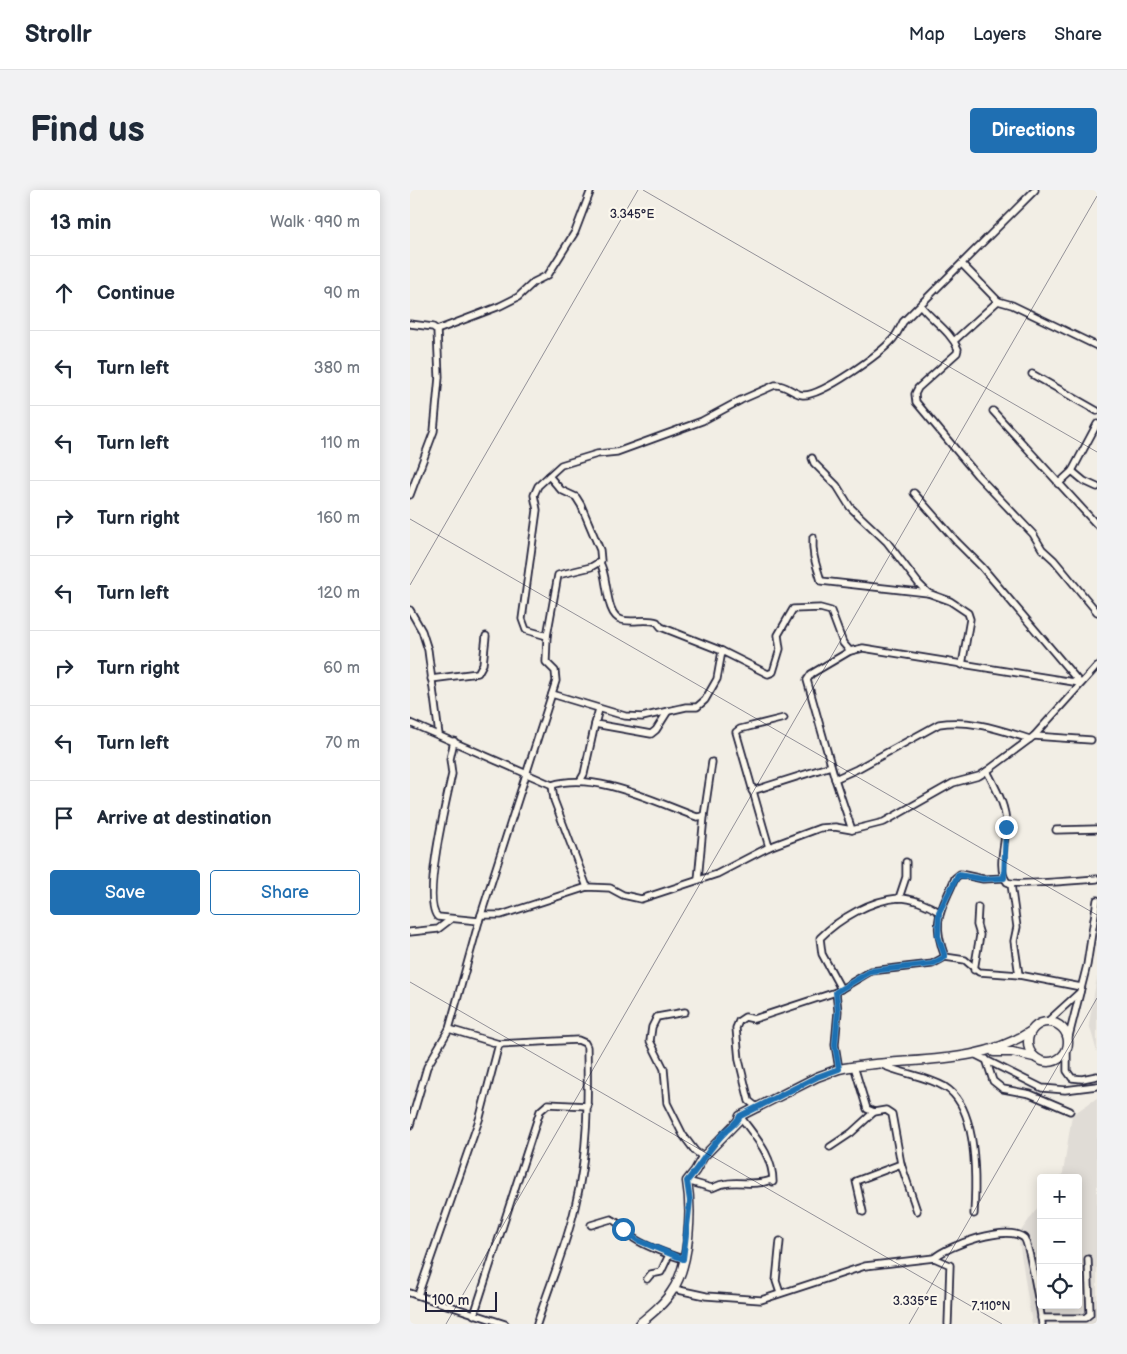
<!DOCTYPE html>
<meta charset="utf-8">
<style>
body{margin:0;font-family:"Balsamiq Sans",sans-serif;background:#f2f2f3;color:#1f2937}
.controls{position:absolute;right:15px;bottom:15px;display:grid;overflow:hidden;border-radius:5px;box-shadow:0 2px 12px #0003}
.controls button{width:45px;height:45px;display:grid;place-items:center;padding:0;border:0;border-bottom:1px solid #e0e1e3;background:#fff;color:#1f2937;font:25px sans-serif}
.scale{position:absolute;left:15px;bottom:12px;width:72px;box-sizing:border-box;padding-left:5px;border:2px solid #22223b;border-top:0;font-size:14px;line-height:18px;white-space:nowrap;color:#22223b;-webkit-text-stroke:4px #fbf7ec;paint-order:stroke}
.stop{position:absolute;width:15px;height:15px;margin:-11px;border:4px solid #1f6fb2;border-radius:50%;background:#fff}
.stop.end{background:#1f6fb2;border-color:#fff;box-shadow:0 1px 5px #0008}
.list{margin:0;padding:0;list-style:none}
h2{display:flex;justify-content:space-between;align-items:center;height:65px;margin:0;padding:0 20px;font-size:21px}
h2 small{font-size:16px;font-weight:400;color:#747a83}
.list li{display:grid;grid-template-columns:32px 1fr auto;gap:15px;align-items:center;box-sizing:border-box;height:75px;padding:0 20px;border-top:1px solid #e0e1e3}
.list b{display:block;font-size:19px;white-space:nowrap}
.list em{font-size:16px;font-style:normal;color:#747a83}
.actions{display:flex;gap:10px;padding:15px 20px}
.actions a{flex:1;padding:11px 0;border:1px solid #1f6fb2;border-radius:5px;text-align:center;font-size:18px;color:#1f6fb2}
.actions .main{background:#1f6fb2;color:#fff}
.icon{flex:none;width:28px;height:28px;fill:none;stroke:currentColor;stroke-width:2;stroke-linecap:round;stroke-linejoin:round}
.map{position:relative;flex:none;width:687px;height:1134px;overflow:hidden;border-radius:5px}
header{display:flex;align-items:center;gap:30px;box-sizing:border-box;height:70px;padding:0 25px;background:#fff;border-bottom:1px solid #e0e1e3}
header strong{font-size:24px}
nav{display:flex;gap:28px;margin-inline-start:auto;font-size:18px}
.intro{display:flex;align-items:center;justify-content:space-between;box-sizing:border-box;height:120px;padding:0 30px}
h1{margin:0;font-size:35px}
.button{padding:12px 22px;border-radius:5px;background:#1f6fb2;color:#fff;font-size:18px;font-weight:700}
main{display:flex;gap:30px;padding:0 30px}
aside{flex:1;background:#fff;border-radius:5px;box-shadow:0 2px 12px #0003}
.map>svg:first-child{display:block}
</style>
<header>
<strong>Strollr</strong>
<nav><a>Map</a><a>Layers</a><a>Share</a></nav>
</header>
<div class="intro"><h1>Find us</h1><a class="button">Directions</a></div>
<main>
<aside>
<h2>13 min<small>Walk · 990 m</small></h2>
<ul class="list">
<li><svg class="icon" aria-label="ahead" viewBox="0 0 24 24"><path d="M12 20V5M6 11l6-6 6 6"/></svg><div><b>Continue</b></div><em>90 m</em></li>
<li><svg class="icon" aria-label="left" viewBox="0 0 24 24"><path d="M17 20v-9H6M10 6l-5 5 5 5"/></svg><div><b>Turn left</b></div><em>380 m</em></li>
<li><svg class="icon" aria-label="left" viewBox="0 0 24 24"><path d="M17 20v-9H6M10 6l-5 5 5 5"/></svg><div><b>Turn left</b></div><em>110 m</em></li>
<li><svg class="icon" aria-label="right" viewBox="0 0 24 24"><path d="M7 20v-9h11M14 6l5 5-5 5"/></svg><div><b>Turn right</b></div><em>160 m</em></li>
<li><svg class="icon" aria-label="left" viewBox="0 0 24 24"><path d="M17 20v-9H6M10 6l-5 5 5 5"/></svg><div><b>Turn left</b></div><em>120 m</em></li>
<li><svg class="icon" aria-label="right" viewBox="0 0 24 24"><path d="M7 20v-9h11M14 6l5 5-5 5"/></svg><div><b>Turn right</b></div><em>60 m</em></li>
<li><svg class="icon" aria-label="left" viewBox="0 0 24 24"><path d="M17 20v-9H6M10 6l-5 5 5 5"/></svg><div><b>Turn left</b></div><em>70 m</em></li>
<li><svg class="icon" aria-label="arrive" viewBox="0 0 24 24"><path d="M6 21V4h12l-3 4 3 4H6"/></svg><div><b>Arrive at destination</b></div></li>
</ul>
<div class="actions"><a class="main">Save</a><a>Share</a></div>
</aside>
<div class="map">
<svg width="687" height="1134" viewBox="0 0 687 1134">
<rect width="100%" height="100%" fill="#f2eee5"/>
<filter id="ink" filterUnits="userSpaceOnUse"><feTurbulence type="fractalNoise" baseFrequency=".02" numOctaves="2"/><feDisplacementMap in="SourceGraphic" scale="10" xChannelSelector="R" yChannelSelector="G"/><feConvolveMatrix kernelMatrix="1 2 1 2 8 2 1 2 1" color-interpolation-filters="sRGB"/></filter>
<g filter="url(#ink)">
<!-- built -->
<g fill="#e0dcd6">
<path d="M 687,787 L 687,862 L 679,834 Z"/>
<path d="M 687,908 L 687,1134 L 622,1134 L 608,1045 L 631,1013 L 631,1115 L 668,1115 L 668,988 L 649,988 L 653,983 L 662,925 Z"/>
</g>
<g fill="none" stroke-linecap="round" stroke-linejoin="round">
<defs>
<g id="minor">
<path d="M 552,74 L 588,111"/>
<path d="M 511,116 C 523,131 541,142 548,159 L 547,163 L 508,198 L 505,204 L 506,212 L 567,285 L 623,344 L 632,359 L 644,370 L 687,422"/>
<path d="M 0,134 L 23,137 L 27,140 L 29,187 L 24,241 L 0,305"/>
<path d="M 27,140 L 90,116 L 108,107 L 124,92 L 138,85 L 165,42 L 181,0"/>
<path d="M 545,150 L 588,111 L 602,115 L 687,156"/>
<path d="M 622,184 L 687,221"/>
<path d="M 583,221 L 687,335"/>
<path d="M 402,268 L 404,273 L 427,296 L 440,317 L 477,352 L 509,394 L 518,403 L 540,411 L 558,423 L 560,429 L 552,475"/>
<path d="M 662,281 L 674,291 L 687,297"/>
<path d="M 648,294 L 662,281 L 687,234"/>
<path d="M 504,303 L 547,352 L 572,377 L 670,493"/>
<path d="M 403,347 C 402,367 406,373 411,391 L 518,403"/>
<path d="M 190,373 C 199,386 194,425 212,430 C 223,433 236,428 247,432 L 251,437 L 312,461 L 358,484 L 363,482 L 370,459 L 368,445 L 383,419 L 410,418 L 421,421 L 433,453 L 440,461"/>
<path d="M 0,420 L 12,441 L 18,460 L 29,545"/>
<path d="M 137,446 L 148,385 L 181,377 L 191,371 L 190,360 L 171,315 L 166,307 L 151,300 L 139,286"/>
<path d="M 21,489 L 68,483 L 73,474 L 76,446"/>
<path d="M 142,504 L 215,526 L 232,527 L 276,517 L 287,517 L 295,510 L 307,489 L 312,461"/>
<path d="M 0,533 L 142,595 L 144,610 L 177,697"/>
<path d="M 185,534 L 189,519"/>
<path d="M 624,546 L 681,550"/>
<path d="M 44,551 L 40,569 L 42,584 C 37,607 11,714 28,727 L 69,731"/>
<path d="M 577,581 C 586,599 596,615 596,635 C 596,651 586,679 597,692 C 604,696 673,690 687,689"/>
<path d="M 425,589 L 447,579 L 529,534 C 561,529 590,540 620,549"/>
<path d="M 170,591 L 174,584 L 185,534 L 241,544 L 246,540 L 258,521"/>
<path d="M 142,595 C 185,581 245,612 287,627 L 294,626 L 302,572"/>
<path d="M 342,601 L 421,576"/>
<path d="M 442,640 L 425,589 L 397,490 L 401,484 L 440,461 L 453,458 L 670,493"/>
<path d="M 646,640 L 687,639"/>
<path d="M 359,657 L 326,542 L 330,539 L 374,528"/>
<path d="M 288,690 L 294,626"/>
<path d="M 601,694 L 607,737 L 604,751 L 609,785"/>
<path d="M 489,708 L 496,687 L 496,672"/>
<path d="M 71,725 L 91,725 L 177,697 L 200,698 L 213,705 L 231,709 L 307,684 L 359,657 L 410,638 L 425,637 L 442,640 L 474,632 L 543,593 L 569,586 L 577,581 L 624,546 L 687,476"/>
<path d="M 0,742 L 28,739 L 41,729"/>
<path d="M 535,767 C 521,729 531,722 545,688 L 550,684 L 573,689 L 594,688"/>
<path d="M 564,780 L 570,745 L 567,735 L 568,717"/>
<path d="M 431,799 L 412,764 L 410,748 C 430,728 461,710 489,708 C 502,708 519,715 529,722"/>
<path d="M 426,802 L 428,821 L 425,855 L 429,879"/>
<path d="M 275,822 L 247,827 L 242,837 L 240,851 L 254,879 L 257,913 L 273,945 L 285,961 L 293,967"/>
<path d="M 637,832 L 670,802"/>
<path d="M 658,850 L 677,775 L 687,710"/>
<path d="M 89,854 L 168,850 L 175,853 L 177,857 C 178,911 178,964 165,1017 C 156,1057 139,1096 127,1134"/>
<path d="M 657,857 L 657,881 L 662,888 L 672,889 L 687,886"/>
<path d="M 564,864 L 632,898 L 655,900 L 687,896"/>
<path d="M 576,869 L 583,891 L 593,899 L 620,904 L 660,921"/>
<path d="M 470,874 C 491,884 514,885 535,897 C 568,917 566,990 564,1024"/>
<path d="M 444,876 L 457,919 L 464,922 L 476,920 L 482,924 L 491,974 L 507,1021"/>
<path d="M 348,918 L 339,911 L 329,870 L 326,838 L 329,831 L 335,827 L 344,829 L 426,802 L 461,781 L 522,774 L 535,767 L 555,770 L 569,782 L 609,785 L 671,797"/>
<path d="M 0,935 L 17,877 L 39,839 L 69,731 L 146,491 L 145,481 L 136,472 L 137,446 L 116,440 L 112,429 L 127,320 L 124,305 L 128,296 L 151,275 L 187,264 L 207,262 L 292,231 L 331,210 L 365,195 C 376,194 383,204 393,205 C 412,206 470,164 483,149 C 487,144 490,138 493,132 L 625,0"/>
<path d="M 420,957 L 441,943 L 464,922"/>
<path d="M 277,991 L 302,998 C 324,987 341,998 361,990 L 363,992 C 363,965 345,947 330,926"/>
<path d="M 453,1022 L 446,991 L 491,974"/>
<path d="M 181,1035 L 201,1029 C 211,1033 216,1043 225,1049 C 239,1058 257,1064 273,1069"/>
<path d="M 370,1051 L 366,1091 L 370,1103"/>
<path d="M 524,1068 C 539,1055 597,1034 614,1048 C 619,1053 631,1123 632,1134"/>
<path d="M 237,1089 L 241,1084 L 251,1082 L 259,1065"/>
<path d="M 264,1099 L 296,1106 L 351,1110 L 455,1076 L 524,1068 L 540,1075 L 538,1134"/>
<path d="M 0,1103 L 95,1134"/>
<path d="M 8,1105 L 70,927 L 89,854 L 39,839"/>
<path d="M 64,1125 L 130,921 L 138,914 L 178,916"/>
<path d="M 631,1128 L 675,1128 L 680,1124 L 678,1069"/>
</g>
<g id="major">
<circle cx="638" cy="852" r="20"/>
<path d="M 584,862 L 602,862 L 624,867"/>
<path d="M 229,1134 C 241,1124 254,1114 262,1101 C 280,1075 282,1020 277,991 L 285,981 L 293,967 L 328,931 L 330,926 L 407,887 L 429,879 C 492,866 565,878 621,841"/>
</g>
</defs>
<!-- minor casing -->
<use href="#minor" stroke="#22223b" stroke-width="9"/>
<!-- major casing -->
<use href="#major" stroke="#22223b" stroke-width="11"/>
<!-- minor -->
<use href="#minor" stroke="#fbf7ec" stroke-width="5.5"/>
<!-- major -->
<use href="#major" stroke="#fbf7ec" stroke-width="8"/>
</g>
</g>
<g fill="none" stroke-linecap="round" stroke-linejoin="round" filter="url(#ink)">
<!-- route -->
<path stroke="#1f6fb2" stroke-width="6" d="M 213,1039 L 227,1050 L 273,1069 L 280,1011 L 277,991 C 291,975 300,956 316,941 C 321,936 327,933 330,926 L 407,887 L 429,879 L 425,855 L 428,821 L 426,802 L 461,781 L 522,774 L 535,767 L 528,746 L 529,722 L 548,685 L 573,689 L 594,688 L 596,637"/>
</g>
<!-- ticks -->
<path fill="none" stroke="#22223b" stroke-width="1" stroke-opacity="0.45" d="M 233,0 L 687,262M 0,329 L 687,725M 0,395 L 228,0M 0,792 L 592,1134M 36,1134 L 687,6M 499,1134 L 687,808"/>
<g font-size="12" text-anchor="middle" fill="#22223b" stroke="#fbf7ec" stroke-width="4.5" stroke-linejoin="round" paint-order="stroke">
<text x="222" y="28">3.345°E</text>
<text x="505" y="1115">3.335°E</text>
<text x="581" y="1120">7.110°N</text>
</g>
</svg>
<div class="controls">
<button>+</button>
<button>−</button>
<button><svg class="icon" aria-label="locate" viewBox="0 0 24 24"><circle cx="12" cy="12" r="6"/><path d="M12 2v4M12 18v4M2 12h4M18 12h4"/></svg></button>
</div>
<div class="scale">100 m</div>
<div class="stop" style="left:213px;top:1039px"></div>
<div class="stop end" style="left:596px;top:637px"></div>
</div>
</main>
